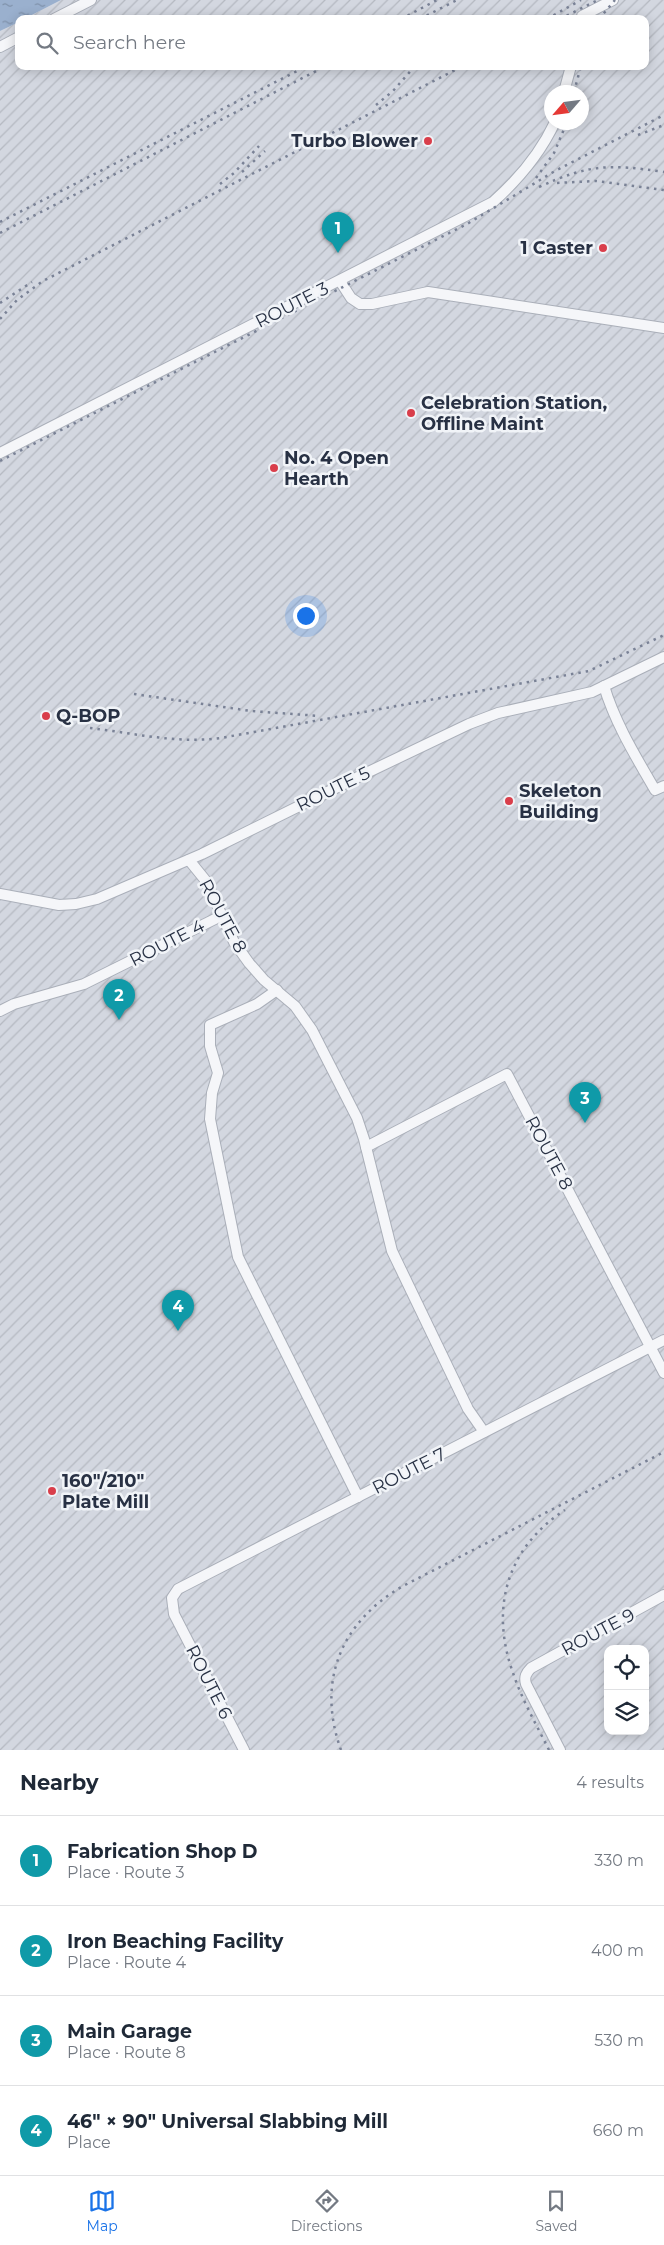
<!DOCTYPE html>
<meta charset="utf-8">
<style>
body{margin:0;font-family:Montserrat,sans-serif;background:#f6f6f7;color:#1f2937}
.controls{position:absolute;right:15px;bottom:15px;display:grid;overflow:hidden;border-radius:10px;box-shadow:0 2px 12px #0003}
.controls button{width:45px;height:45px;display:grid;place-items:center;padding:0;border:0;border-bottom:1px solid #e0e1e3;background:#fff;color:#1f2937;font:25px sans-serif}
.compass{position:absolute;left:544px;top:85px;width:45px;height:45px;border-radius:50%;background:#fff;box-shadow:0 2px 12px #0003;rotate:242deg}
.you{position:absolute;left:305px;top:615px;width:18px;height:18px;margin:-12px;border:4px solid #fff;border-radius:50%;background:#1a73e8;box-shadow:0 0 0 8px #1a73e833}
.badge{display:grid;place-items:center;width:32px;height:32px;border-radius:50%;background:#1a73e8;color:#fff;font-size:16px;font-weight:700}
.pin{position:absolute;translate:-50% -41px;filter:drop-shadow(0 1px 2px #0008)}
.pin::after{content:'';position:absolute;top:26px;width:18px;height:15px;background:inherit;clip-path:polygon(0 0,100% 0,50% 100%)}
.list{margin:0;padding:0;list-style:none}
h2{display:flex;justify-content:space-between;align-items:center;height:65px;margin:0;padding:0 20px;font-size:21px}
h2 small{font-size:16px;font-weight:400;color:#747a83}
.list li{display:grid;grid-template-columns:32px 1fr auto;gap:15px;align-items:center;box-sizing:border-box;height:90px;padding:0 20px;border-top:1px solid #e0e1e3}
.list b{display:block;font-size:19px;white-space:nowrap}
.list p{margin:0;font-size:16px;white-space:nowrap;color:#747a83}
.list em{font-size:16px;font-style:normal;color:#747a83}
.icon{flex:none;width:28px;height:28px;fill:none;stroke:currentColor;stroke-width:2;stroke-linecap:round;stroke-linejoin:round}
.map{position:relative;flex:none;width:664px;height:1750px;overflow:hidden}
.search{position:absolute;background:#fff;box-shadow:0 2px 12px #0003;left:15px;right:15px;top:15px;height:55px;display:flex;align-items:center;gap:12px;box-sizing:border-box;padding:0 18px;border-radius:10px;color:#747a83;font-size:19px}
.sheet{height:425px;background:#fff}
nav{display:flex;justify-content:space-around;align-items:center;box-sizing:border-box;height:70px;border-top:1px solid #e0e1e3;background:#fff;font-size:14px;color:#747a83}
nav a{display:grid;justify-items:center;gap:2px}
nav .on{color:#1a73e8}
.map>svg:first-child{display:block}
</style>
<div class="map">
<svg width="664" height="1750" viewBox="0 0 664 1750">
<defs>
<pattern id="industrial-furrows" width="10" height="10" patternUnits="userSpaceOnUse" patternTransform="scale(1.25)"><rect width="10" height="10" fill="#d3d7e0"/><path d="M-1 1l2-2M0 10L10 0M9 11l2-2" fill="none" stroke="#b5b9c1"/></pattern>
<pattern id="water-ripples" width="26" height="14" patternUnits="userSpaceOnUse" patternTransform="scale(1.25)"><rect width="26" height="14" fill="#9ab0ce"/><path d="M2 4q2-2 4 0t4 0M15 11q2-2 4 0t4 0" fill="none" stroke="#7e90a9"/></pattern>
</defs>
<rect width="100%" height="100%" fill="#e1e5eb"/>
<!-- industrial -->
<path fill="url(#industrial-furrows)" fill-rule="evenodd" d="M 61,0 L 664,0 L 664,1750 L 0,1750 L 0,31 L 19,22 L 19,66 L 645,66 L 645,19 L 24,19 ZM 552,92 L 582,92 L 582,122 L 552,122 ZM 608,1649 L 645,1649 L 645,1731 L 608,1731 Z"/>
<!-- water -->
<path fill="url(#water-ripples)" d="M 0,0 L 61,0 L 24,19 L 19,19 L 19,22 L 0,31 Z"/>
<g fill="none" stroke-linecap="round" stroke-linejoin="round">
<defs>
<g id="minor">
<path d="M 54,19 L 91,0"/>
<path d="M 582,19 L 582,16 L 613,0"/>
<path d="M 0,47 L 19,37"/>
<path d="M 564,92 L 571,66"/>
<path d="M 340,281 L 351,298 L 360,304 L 372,304 L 428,292 L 664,328"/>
<path d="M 0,453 L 493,202 C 519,179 540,154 555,122"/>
<path d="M 604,686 C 615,723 636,757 655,790 L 664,786"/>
<path d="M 189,860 L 206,881 L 234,942 L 249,963 L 264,980 L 295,1006 L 312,1030 L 357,1118 L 364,1139 L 392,1251 L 468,1409 L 484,1432"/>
<path d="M 0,894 L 59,905 L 76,904 L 97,899 L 202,854 L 360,776 L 469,724 L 498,713 L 592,692 L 664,657"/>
<path d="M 277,990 L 257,1004 L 210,1025 L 210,1046 L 218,1073 L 212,1093 L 210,1119 L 238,1257 L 358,1497"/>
<path d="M 0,1011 L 14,1004 L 84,984 L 221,916"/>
<path d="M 366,1147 L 507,1074 L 664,1373"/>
<path d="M 244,1750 L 174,1614 L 172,1598 L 178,1589 L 664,1340"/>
<path d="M 560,1750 L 526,1684 C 524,1677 526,1673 531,1668 L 664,1595"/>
</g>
</defs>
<!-- minor casing -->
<use href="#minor" stroke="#aaafb9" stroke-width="12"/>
<!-- minor -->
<use href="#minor" stroke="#f5f6f9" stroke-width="10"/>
<!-- rail -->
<g stroke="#7a8296" stroke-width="2.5" stroke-dasharray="2.5 5" stroke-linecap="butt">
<path d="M 401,19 L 437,0"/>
<path d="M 420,19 L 457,0"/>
<path d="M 547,19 L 581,0"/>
<path d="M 560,19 L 598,0"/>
<path d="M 599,19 L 615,0"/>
<path d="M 574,92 L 581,66"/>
<path d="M 376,105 L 393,91 L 415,66"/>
<path d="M 638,135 L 664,125"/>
<path d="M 242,172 L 265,151"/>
<path d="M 536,178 L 554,153 L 567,122"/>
<path d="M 557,183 L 596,181 L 664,190"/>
<path d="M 220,184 L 234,173 L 259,146"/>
<path d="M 539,187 C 589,164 610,164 664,172"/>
<path d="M 0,222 L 307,66"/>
<path d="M 0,233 L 326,66"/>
<path d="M 0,303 L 32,282"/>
<path d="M 0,319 L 17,300 L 43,281 L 463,66"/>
<path d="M 0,461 L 467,224 L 555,171 L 664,115"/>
<path d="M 134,694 L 251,711 L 320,716"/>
<path d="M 90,728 C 133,733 177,744 221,738 L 589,671 L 664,635"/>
<path d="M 341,1750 C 316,1681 341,1622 403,1586 L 664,1452"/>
<path d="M 549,1750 C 536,1724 521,1698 512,1670 C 490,1606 508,1547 565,1510"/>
</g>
</g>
<!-- markers -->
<g fill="#d93e4b" stroke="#f1f4f8" stroke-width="2">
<circle cx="428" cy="141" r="5"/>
<circle cx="603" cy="248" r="5"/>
<circle cx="411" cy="413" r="5"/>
<circle cx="274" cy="468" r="5"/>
<circle cx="46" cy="716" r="5"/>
<circle cx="509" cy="801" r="5"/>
<circle cx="52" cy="1491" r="5"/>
</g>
<g text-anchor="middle" stroke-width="5" stroke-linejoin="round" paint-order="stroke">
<!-- poi labels -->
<g font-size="18" font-weight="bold" fill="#283144" stroke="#f1f4f8" text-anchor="start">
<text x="418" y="147" text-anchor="end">Turbo Blower</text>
<text x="593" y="254" text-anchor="end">1 Caster</text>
<text x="421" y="409">Celebration Station,<tspan x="421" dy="21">Offline Maint</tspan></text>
<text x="284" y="464">No. 4 Open<tspan x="284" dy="21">Hearth</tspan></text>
<text x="56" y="722">Q-BOP</text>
<text x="519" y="797">Skeleton<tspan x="519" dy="21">Building</tspan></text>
<text x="62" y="1487">160"/210"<tspan x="62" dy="21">Plate Mill</tspan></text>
</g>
<!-- street labels -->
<g font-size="18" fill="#283144" stroke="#f1f4f8">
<text transform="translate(292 305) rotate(-27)" y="6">ROUTE 3</text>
<text transform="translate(333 789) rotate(-26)" y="6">ROUTE 5</text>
<text transform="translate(223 916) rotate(62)" y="6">ROUTE 8</text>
<text transform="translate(167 943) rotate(-27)" y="6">ROUTE 4</text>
<text transform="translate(549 1153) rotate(62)" y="6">ROUTE 8</text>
<text transform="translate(409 1471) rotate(-27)" y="6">ROUTE 7</text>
<text transform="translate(598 1632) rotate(-28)" y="6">ROUTE 9</text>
<text transform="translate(209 1682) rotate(63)" y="6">ROUTE 6</text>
</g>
</g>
</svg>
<div class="controls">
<button><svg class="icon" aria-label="locate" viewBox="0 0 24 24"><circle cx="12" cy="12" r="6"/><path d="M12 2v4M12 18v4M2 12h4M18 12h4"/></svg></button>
<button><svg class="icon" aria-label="layers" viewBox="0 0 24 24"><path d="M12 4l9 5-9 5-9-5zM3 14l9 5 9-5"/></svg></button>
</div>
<svg class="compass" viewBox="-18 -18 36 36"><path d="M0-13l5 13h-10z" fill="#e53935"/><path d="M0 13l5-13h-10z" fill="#747a83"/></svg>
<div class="you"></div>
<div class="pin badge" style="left:338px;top:253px;background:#0f9aa8">1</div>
<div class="pin badge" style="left:119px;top:1020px;background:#0f9aa8">2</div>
<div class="pin badge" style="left:585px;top:1123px;background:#0f9aa8">3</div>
<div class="pin badge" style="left:178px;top:1331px;background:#0f9aa8">4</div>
<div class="search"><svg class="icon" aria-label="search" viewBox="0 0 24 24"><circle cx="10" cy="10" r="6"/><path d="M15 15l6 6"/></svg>Search here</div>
</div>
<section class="sheet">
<h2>Nearby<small>4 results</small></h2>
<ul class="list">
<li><span class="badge" style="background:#0f9aa8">1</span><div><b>Fabrication Shop D</b><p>Place · Route 3</p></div><em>330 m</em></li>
<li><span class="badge" style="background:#0f9aa8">2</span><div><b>Iron Beaching Facility</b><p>Place · Route 4</p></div><em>400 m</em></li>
<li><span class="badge" style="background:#0f9aa8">3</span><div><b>Main Garage</b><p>Place · Route 8</p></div><em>530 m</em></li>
<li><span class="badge" style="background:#0f9aa8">4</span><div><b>46&quot; × 90&quot; Universal Slabbing Mill</b><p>Place</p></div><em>660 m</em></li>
</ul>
</section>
<nav>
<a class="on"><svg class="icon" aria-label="map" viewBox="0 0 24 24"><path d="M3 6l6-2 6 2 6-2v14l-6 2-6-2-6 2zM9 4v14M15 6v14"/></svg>Map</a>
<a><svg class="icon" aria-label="directions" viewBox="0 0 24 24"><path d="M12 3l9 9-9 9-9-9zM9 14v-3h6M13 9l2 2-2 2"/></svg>Directions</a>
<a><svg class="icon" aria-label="saved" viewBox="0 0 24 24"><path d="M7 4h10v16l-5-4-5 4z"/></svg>Saved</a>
</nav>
